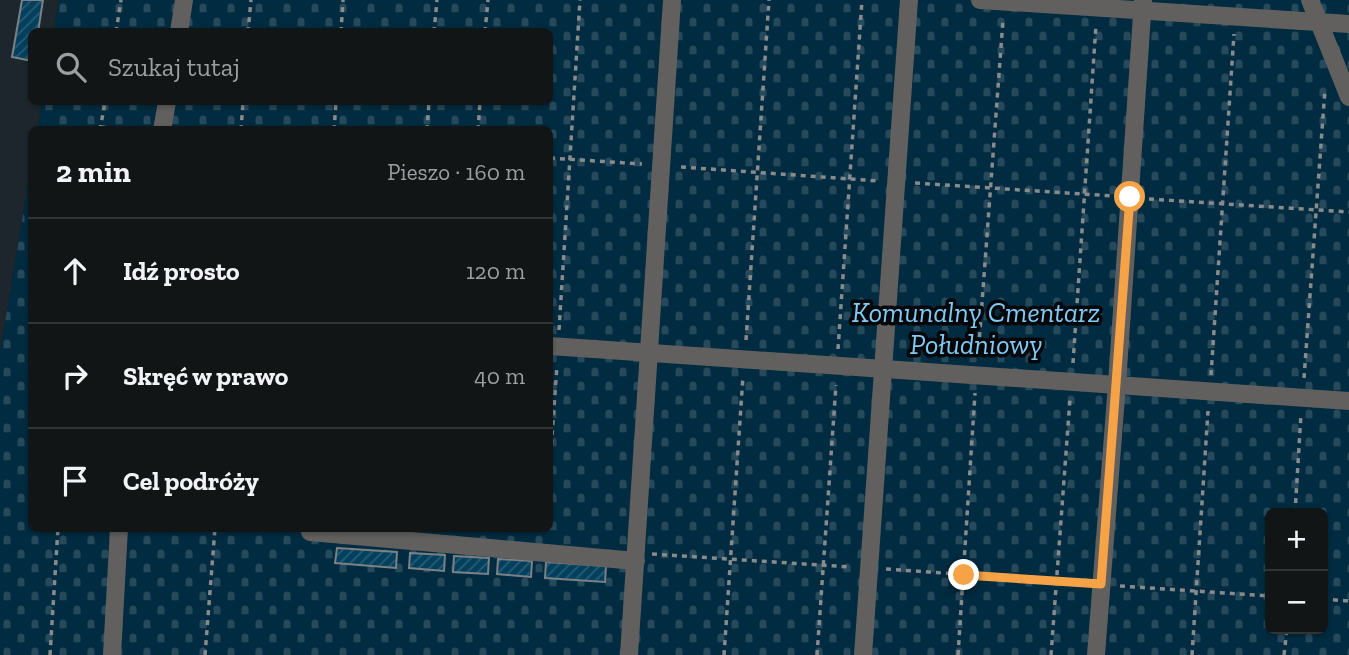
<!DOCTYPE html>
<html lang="pl">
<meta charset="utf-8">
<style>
body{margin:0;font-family:"Zilla Slab",serif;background:#1b1e1f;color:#f1f3f6}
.controls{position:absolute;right:21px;bottom:21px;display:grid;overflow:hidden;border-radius:10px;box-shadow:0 2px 5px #0004}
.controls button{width:63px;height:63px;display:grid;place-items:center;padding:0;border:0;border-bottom:2px solid #313435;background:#121516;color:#f1f3f6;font:35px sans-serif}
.stop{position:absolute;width:21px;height:21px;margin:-16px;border:5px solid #f5a346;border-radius:50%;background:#fff}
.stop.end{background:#f5a346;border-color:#fff;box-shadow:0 2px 7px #0008}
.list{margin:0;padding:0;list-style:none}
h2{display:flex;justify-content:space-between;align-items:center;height:91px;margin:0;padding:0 28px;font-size:30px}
h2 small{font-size:23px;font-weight:400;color:#9c9fa1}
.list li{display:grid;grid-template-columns:46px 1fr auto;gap:21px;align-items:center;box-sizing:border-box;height:105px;padding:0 28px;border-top:2px solid #313435}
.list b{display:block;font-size:26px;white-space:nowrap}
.list em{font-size:23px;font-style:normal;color:#9c9fa1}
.icon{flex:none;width:38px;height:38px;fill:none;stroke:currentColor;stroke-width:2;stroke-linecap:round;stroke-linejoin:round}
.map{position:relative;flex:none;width:1349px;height:655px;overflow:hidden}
.search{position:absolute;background:#121516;box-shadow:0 2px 5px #0004;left:28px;top:28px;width:525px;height:77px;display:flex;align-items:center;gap:18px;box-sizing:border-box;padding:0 24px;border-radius:10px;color:#9c9fa1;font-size:26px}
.panel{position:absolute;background:#121516;box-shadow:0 2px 5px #0004;left:28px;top:126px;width:525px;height:406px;border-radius:10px}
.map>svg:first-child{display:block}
</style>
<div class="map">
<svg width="1349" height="655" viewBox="0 0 1349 655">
<defs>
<pattern id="cemetery-stones" width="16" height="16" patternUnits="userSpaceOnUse" patternTransform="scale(1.75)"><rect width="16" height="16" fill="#002b40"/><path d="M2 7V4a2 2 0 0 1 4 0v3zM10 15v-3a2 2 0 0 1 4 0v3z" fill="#264a5c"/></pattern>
<pattern id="building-hatch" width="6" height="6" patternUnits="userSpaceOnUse" patternTransform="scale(1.75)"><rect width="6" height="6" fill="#03405d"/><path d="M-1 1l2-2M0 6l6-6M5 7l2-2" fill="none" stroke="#285c75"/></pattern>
</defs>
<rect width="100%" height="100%" fill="#181c1e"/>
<!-- built -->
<path fill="#1c262c" d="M 0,0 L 59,0 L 54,31 L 32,32 L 32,102 L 42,102 L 38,129 L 32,130 L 31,166 L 0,353 Z"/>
<!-- cemetery -->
<path fill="url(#cemetery-stones)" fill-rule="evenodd" d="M 59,0 L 1349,0 L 1349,655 L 0,655 L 0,353 L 31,166 L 32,528 L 550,528 L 550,130 L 38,129 L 42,102 L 550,102 L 550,32 L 54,31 ZM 1270,513 L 1323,513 L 1323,629 L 1270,629 Z"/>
<!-- building -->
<g fill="url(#building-hatch)" stroke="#7b8184" stroke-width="2">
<path d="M 22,0 L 43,0 L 38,32 L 32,32 L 32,61 L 12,57 Z"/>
<path d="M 337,548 L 397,552 L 396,568 L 335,563 Z"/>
<path d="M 410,553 L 445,555 L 444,571 L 409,568 Z"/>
<path d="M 454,556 L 489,558 L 488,574 L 453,572 Z"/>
<path d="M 498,559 L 532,561 L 531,577 L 497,574 Z"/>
<path d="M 546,562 L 606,566 L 605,582 L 545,578 Z"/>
</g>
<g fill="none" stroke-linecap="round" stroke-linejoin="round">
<!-- path -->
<g stroke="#878b8c" stroke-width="3.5" stroke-dasharray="5 5" stroke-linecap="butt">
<path d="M 116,32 L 121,0"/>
<path d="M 248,32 L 251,0"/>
<path d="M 341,32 L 343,0"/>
<path d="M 434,32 L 437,0"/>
<path d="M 485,32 L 488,0"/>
<path d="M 101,127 L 133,130"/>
<path d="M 100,130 L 105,102"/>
<path d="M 241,130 L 243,102"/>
<path d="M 334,130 L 336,102"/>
<path d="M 427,130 L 429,102"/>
<path d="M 478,130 L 480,102"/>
<path d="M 550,158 L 642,164"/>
<path d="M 681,167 L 879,181"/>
<path d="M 915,183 L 1113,196"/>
<path d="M 1149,199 L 1349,212"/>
<path d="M 559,330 L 580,0"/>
<path d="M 746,340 L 769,0"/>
<path d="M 838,349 L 862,0"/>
<path d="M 978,357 L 1003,20"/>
<path d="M 1073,363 L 1096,25"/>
<path d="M 1211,375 L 1234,34"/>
<path d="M 1304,378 L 1325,89"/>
<path d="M 550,465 L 557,365"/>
<path d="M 1295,513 L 1301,414"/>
<path d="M 272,528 L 291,530"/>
<path d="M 652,554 L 850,567"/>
<path d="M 886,569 L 1084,583"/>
<path d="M 1120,586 L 1270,596"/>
<path d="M 1323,599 L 1349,601"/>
<path d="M 50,655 L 58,528"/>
<path d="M 205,655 L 215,528"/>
<path d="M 724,655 L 743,376"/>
<path d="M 817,655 L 836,385"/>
<path d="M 958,655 L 975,393"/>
<path d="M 1051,655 L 1070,399"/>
<path d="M 1192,655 L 1208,411"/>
<path d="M 1284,655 L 1287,629"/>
</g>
<!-- street -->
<g stroke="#62605e" stroke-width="18">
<path d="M 980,0 L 1349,24"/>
<path d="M 1310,0 L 1349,97"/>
<path d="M 179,32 L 184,0"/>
<path d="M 162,130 L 167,102"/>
<path d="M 550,346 L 1349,401"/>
<path d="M 310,528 L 310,532 L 636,561"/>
<path d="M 112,655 L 119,528"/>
<path d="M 629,655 L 672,0"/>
<path d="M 863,655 L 909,0"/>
<path d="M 1096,655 L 1117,384 L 1143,0"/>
</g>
</g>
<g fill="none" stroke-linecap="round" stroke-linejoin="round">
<!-- route -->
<path stroke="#f5a346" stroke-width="9" d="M 964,575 L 1101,584 L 1130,197"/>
</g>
<g text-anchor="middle" stroke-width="7" stroke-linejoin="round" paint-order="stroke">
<!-- park labels -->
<g font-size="28" font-style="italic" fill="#7fcaf7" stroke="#050607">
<text x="976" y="322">Komunalny Cmentarz<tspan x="976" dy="32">Południowy</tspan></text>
</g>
</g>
</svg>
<div class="controls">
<button>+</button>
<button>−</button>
</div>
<div class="stop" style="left:1130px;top:197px"></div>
<div class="stop end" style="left:964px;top:575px"></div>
<div class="search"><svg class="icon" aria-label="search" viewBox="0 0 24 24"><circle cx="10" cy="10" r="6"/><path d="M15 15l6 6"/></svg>Szukaj tutaj</div>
<section class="panel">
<h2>2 min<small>Pieszo · 160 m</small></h2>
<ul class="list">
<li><svg class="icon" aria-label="ahead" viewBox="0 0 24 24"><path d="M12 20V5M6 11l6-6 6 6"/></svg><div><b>Idź prosto</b></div><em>120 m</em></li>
<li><svg class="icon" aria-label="right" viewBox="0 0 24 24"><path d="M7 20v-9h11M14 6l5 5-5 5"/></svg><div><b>Skręć w prawo</b></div><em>40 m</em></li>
<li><svg class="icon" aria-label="arrive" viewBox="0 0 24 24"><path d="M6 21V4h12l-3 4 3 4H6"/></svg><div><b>Cel podróży</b></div></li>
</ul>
</section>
</div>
